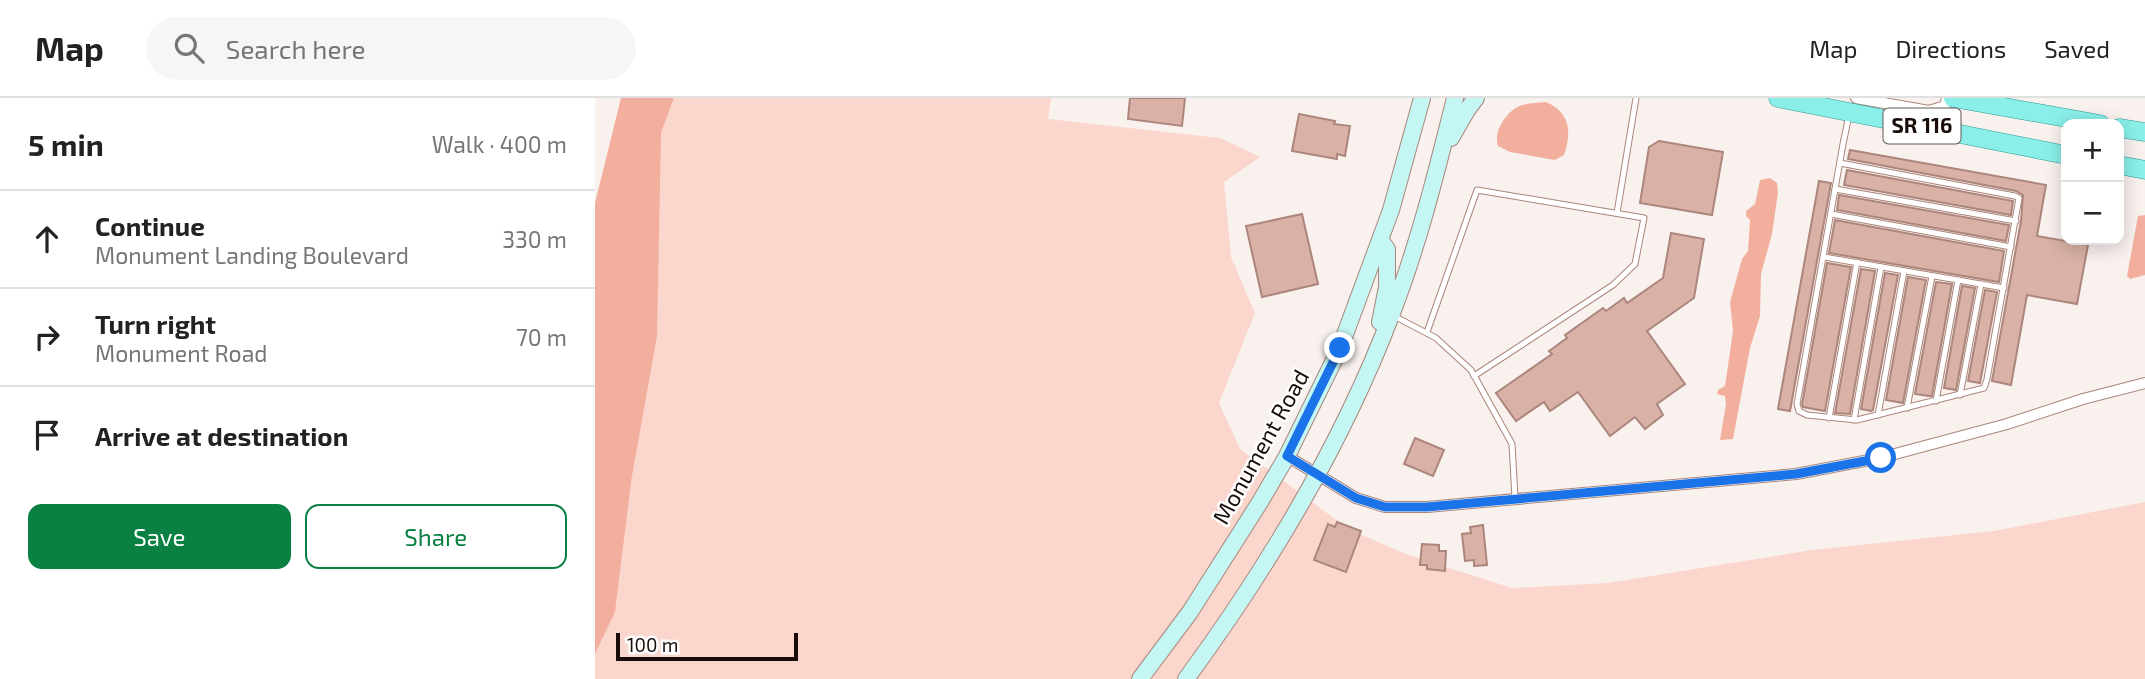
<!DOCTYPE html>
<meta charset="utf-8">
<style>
body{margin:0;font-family:"Exo 2",sans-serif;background:#f6f6f6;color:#222}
.controls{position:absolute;right:21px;top:21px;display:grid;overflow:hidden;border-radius:14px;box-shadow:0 4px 18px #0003}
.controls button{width:63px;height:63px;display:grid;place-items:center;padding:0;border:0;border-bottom:2px solid #e0e0e0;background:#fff;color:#222;font:35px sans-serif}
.scale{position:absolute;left:21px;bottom:18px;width:182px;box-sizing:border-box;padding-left:7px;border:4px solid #1a0d09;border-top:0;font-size:19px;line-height:24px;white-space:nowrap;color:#1a0d09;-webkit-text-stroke:5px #fff;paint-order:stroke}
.stop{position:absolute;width:21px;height:21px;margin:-16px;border:5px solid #1a73e8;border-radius:50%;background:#fff}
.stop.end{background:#1a73e8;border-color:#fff;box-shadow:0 2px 7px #0008}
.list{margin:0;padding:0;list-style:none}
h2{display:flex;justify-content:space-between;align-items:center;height:91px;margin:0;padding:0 28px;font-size:30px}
h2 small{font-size:23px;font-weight:400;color:#767676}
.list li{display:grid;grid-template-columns:46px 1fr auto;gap:21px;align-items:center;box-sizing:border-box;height:98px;padding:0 28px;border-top:2px solid #e0e0e0}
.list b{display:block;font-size:26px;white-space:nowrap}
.list p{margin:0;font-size:23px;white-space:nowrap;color:#767676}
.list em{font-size:23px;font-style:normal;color:#767676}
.actions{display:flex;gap:14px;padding:21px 28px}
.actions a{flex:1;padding:16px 0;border:2px solid #0b8043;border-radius:14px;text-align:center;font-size:24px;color:#0b8043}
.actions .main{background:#0b8043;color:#fff}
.icon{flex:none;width:38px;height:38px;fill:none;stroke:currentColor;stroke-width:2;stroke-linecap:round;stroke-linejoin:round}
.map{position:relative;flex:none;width:1550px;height:581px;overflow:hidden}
header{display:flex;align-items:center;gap:42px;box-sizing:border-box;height:98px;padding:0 35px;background:#fff;border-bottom:2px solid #e0e0e0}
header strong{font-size:33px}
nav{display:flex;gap:38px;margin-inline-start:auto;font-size:24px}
.search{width:490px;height:63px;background:#f6f6f6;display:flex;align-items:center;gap:18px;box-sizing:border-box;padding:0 24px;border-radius:38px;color:#767676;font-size:26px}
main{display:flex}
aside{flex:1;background:#fff}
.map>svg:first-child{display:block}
</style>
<header>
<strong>Map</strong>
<div class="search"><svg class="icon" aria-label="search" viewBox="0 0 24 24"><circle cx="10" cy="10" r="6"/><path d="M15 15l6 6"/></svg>Search here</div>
<nav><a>Map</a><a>Directions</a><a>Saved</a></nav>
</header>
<main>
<aside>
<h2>5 min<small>Walk · 400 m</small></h2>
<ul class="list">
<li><svg class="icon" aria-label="ahead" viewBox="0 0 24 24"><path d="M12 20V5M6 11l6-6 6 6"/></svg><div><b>Continue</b><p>Monument Landing Boulevard</p></div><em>330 m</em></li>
<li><svg class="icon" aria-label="right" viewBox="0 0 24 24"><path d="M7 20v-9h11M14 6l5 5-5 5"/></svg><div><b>Turn right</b><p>Monument Road</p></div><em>70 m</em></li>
<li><svg class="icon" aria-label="arrive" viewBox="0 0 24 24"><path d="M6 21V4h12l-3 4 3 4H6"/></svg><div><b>Arrive at destination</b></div></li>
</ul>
<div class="actions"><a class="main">Save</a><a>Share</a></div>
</aside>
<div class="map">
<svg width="1550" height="581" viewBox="0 0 1550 581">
<rect width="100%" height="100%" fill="#f9f1ee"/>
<!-- green -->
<path fill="#fad6cd" d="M 79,0 L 456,0 L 453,21 L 625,40 L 665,59 L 629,84 L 636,159 L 660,215 L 624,305 L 645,351 L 755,432 L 813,457 L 917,490 L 1013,485 L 1217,452 L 1399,433 L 1550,404 L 1550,581 L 0,581 L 0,556 L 20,513 L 37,378 L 66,35 Z"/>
<!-- water -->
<g fill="#f3af9d">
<path d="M 26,0 L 79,0 L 66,35 L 62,238 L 37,378 L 20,514 L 0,556 L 0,105 Z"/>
<path d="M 951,4 C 975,14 977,34 969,57 L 960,62 L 915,54 L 903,48 C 898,33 912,12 927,7 C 935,5 943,5 951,4 Z"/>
<path d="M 1175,80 L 1182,85 L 1183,94 L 1177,136 L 1166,176 L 1165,218 L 1155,250 L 1138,341 L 1125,342 L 1131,306 L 1130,298 L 1122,296 L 1123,292 L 1130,288 L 1138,233 L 1135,204 L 1147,161 L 1153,153 L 1155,122 L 1151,118 L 1151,113 L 1160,106 L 1165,82 Z"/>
<path d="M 1550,117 L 1550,177 L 1535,181 L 1532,178 L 1543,118 Z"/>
</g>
<!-- building -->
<g fill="#d9b1a6" stroke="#ac867c" stroke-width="2">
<path d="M 535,0 L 590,0 L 587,28 L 533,21 Z"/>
<path d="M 704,16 L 740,23 L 739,26 L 755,28 L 750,58 L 742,56 L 742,61 L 697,53 Z"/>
<path d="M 1064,43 L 1128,54 L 1117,117 L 1045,105 L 1054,49 Z"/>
<path d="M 1255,52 L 1451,87 L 1442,138 L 1493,147 L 1482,206 L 1432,197 L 1416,287 L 1397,283 L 1426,123 L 1428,97 L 1421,93 L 1253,61 Z"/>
<path d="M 1252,72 L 1418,103 L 1416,117 L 1249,87 Z"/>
<path d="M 1224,83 L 1236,85 L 1195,313 L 1183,311 Z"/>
<path d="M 1244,97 L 1414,127 L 1411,143 L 1242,112 Z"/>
<path d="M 707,116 L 723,186 L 667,199 L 651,128 Z"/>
<path d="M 1240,122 L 1409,153 L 1404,184 L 1234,155 Z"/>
<path d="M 1076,135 L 1109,141 L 1099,200 L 1052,233 L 1090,286 L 1062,306 L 1068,317 L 1050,331 L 1040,319 L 1015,338 L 983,294 L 955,313 L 949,304 L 921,323 L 901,295 L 957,256 L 954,253 L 972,240 L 970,237 L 1008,210 L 1011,213 L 1029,200 L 1032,205 L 1068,180 Z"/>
<path d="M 1232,165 L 1256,169 L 1230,313 L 1208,309 L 1207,306 Z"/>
<path d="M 1266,171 L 1280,173 L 1255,316 L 1240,315 Z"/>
<path d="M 1290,175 L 1303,177 L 1278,312 L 1276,313 L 1266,311 Z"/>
<path d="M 1313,179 L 1331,182 L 1308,305 L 1291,302 Z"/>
<path d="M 1341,184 L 1357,186 L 1337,298 L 1334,298 L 1320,296 Z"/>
<path d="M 1367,188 L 1380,190 L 1361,292 L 1349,290 Z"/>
<path d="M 1390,192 L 1402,194 L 1385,285 L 1373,283 Z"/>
<path d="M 820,340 L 849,352 L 838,378 L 809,366 Z"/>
<path d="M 742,424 L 766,433 L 751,474 L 719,462 L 733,426 L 740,429 Z"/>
<path d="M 888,427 L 892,467 L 879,468 L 879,462 L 870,463 L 867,436 L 876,435 L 875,429 Z"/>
<path d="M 827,446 L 844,447 L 844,453 L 851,453 L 850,473 L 832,471 L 832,467 L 825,467 Z"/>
</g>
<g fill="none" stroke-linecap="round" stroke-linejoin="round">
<defs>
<g id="service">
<path d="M 1245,65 L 1420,98 L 1424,100 L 1392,281 L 1389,290 L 1262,322 L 1212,317 L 1204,313 L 1202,306 L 1248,46 L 1254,17"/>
<path d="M 1240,91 L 1421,123"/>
<path d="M 1022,115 L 1041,0"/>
<path d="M 1236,116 L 1416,149"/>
<path d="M 1229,159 L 1409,190"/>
<path d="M 799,218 L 841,240 L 876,272 L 917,346 L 920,400"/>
<path d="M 832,234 L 882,92 L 1049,120 L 1040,166 L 1018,187 L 879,278"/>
<path d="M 1365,297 L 1386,186"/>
<path d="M 1341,303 L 1363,182"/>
<path d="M 1312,310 L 1337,178"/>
<path d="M 1283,317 L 1309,173"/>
<path d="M 1234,320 L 1262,164"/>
<path d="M 1259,322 L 1286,169"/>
</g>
<g id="minor">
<path d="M 1261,0 L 1334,13 L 1350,8 L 1352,0"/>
<path d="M 692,358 L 761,400 L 790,409 L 832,409 L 1201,376 L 1285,360 L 1412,326 L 1488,301 L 1550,285"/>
</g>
<g id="secondary">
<path d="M 856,40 L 872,12 L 881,0"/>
<path d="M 785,142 L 792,151 L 792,189 L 785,224"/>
<path d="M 545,581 L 595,514 L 665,404 L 692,358 L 745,250 L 796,112 L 827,0"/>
<path d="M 591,581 C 674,468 747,347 797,215 C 824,145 842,72 860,0"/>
</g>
<g id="primary">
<path d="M 1183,0 L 1471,57"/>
<path d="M 1358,0 L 1505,26"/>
<path d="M 1524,30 L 1550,34"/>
<path d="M 1524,67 L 1550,72"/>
</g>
</defs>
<!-- service casing -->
<use href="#service" stroke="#ab857a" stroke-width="7"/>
<!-- minor casing -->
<use href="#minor" stroke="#ab857a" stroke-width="12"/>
<!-- secondary casing -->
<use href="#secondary" stroke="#ab857a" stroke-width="18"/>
<!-- primary casing -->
<use href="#primary" stroke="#2f9990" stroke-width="19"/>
<!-- service -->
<use href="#service" stroke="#fff" stroke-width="5"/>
<!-- minor -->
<use href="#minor" stroke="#fff" stroke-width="10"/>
<!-- secondary -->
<use href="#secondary" stroke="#c4f7f3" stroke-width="16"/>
<!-- primary -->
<use href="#primary" stroke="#89efe8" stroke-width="18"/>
</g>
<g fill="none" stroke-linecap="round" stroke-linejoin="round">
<!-- route -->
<path stroke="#1a73e8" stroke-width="9" d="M 745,250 L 692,358 L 761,400 L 790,409 L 832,409 L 1201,376 L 1286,360"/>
</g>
<g text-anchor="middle" stroke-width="5" stroke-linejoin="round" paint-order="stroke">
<!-- shield labels -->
<rect fill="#fff" stroke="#5f5653" stroke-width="2" x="1288.5" y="10.5" width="77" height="35" rx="5"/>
<g font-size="21" font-weight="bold" fill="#1a0d09">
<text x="1327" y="35">SR 116</text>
</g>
<!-- street labels -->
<g font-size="23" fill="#1a0d09" stroke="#fff">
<text transform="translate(666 349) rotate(-61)" y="8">Monument Road</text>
</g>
</g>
</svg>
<div class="controls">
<button>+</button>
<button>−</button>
</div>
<div class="scale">100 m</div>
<div class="stop" style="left:1286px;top:360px"></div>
<div class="stop end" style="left:745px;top:250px"></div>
</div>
</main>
